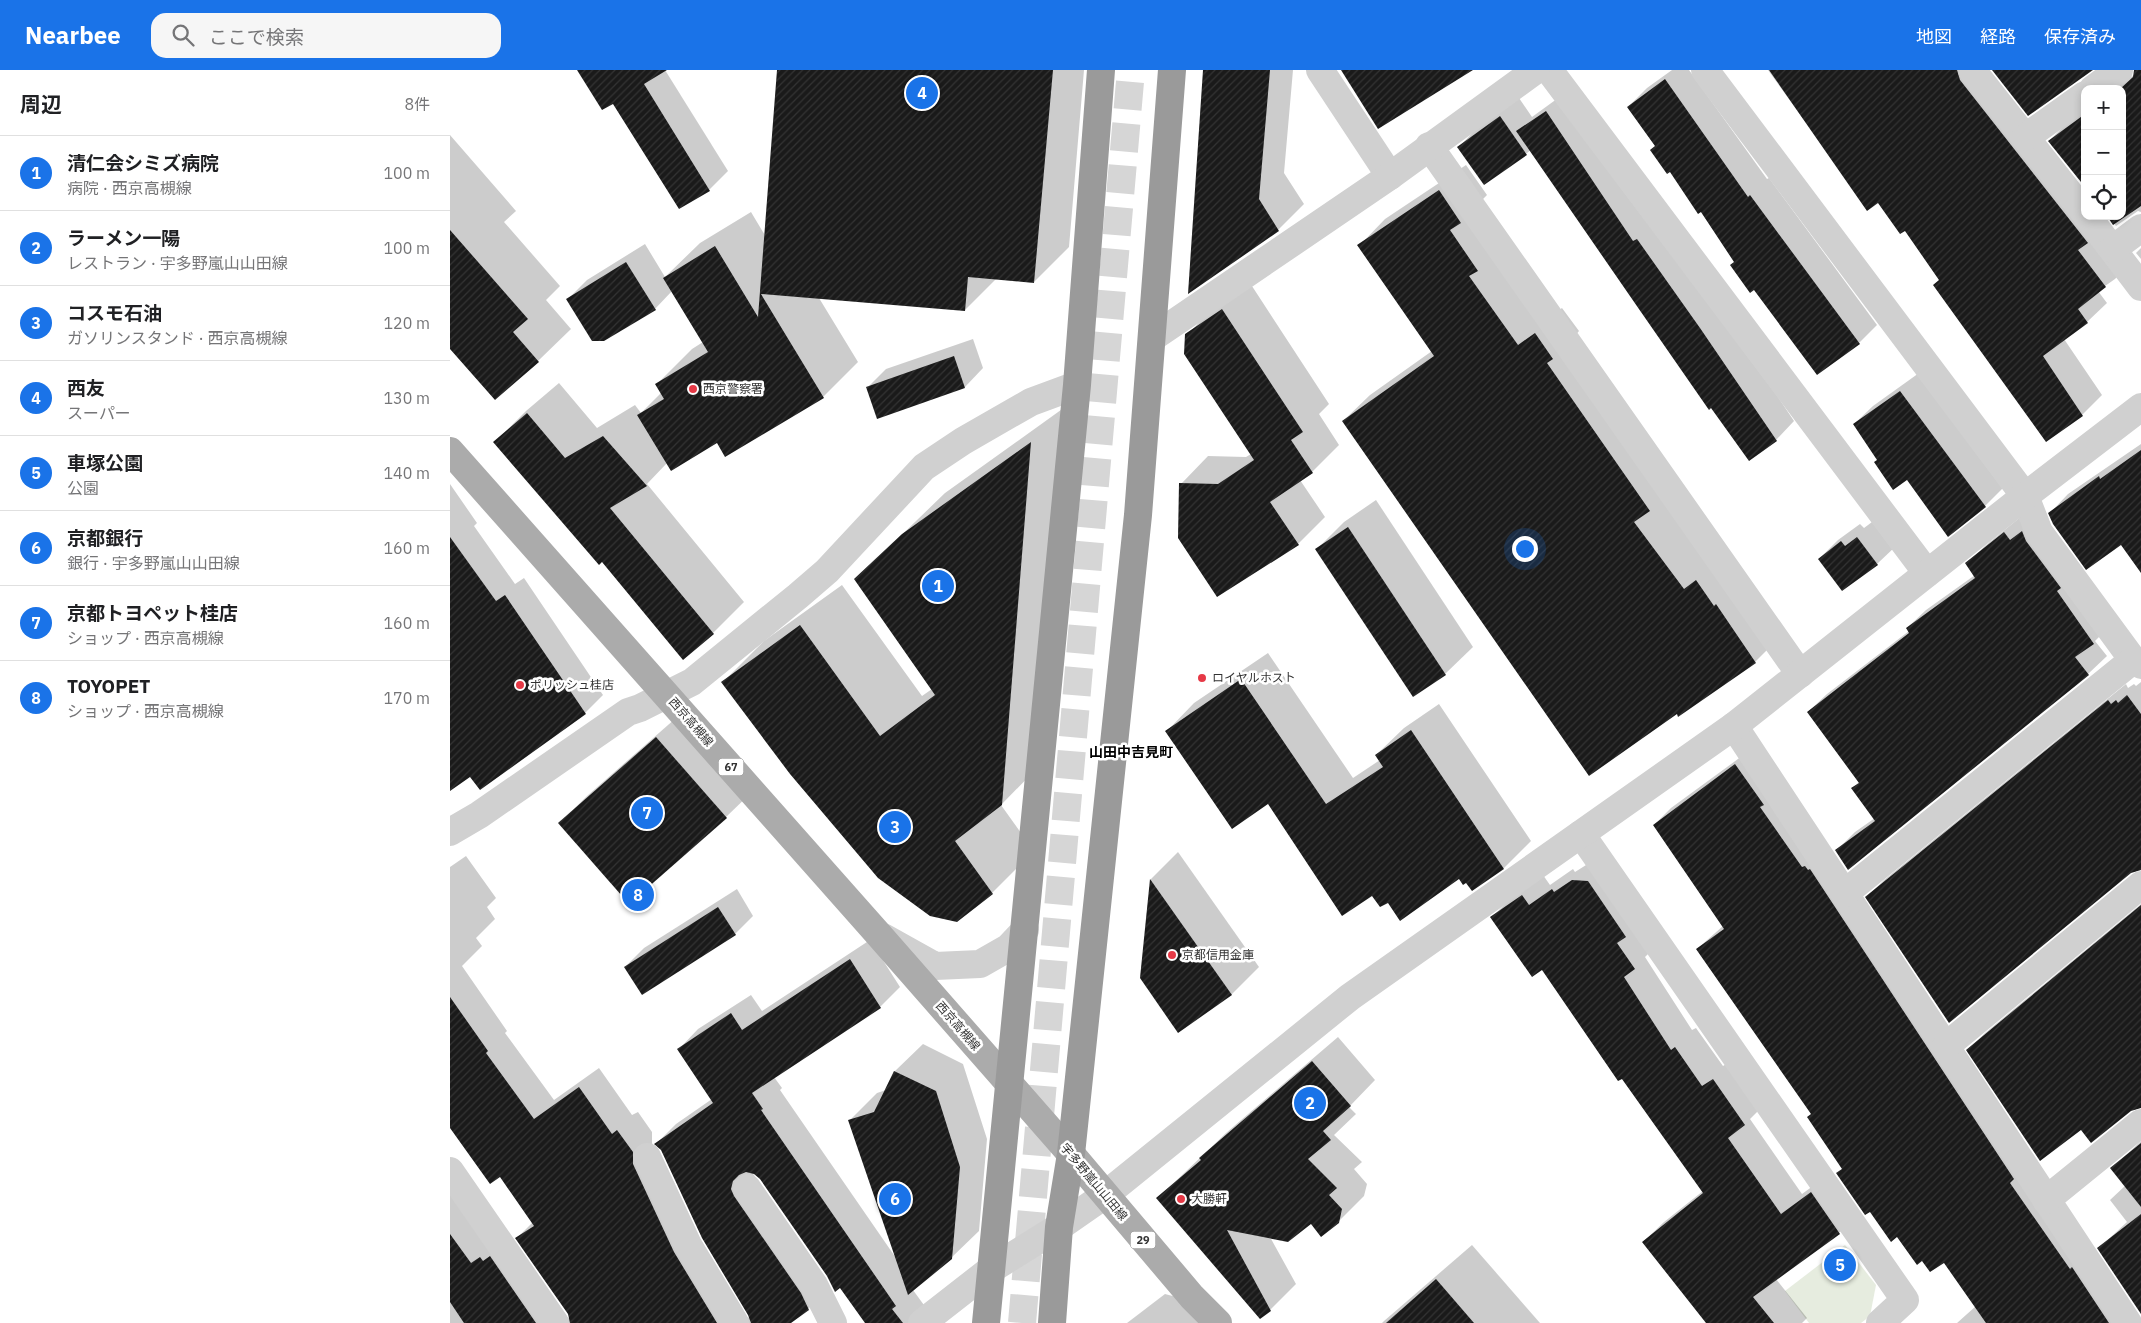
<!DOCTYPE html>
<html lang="ja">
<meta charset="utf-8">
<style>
body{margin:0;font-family:"IBM Plex Sans","Noto Sans JP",sans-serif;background:#f6f6f6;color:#202124}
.controls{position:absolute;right:15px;top:15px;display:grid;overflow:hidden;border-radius:10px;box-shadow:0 2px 8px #0003}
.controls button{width:45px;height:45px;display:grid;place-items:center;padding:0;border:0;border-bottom:1px solid #e0e0e0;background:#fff;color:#202124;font:25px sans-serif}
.you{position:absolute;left:1074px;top:478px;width:18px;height:18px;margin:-12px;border:4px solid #fff;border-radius:50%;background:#1a73e8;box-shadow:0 0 0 8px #1a73e833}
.badge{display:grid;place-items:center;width:32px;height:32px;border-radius:50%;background:#1a73e8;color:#fff;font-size:16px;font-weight:700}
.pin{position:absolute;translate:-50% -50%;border:2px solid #fff;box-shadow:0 1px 5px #0006}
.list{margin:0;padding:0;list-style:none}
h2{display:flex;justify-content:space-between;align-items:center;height:65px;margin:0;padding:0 20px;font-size:21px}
h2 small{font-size:16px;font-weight:400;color:#757577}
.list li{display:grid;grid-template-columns:32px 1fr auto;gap:15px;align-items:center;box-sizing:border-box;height:75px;padding:0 20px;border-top:1px solid #e0e0e0}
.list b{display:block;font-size:19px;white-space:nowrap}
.list p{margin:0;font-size:16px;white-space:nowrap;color:#757577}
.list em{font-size:16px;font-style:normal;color:#757577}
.icon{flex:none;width:28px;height:28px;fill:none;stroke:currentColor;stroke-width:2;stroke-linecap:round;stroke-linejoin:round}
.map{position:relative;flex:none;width:1691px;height:1253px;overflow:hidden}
header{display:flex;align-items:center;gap:30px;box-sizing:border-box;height:70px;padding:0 25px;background:#1a73e8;color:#fff}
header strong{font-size:24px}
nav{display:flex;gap:28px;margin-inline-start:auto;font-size:18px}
.search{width:350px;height:45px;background:#f6f6f6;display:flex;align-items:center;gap:12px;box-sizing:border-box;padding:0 18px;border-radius:15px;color:#757577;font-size:19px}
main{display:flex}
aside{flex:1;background:#fff}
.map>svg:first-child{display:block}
</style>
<header>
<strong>Nearbee</strong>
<div class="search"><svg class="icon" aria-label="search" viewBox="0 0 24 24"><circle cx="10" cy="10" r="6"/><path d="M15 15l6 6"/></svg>ここで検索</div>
<nav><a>地図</a><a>経路</a><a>保存済み</a></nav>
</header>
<main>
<aside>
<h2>周辺<small>8件</small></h2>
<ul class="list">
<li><span class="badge">1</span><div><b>清仁会シミズ病院</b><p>病院 · 西京高槻線</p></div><em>100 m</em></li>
<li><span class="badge">2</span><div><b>ラーメン一陽</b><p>レストラン · 宇多野嵐山山田線</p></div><em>100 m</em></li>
<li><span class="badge">3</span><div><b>コスモ石油</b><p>ガソリンスタンド · 西京高槻線</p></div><em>120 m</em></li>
<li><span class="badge">4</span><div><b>西友</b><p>スーパー</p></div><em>130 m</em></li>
<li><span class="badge">5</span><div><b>車塚公園</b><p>公園</p></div><em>140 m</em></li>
<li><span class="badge">6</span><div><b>京都銀行</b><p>銀行 · 宇多野嵐山山田線</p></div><em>160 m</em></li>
<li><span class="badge">7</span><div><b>京都トヨペット桂店</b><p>ショップ · 西京高槻線</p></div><em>160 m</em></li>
<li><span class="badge">8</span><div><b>TOYOPET</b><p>ショップ · 西京高槻線</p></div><em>170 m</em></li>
</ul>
</aside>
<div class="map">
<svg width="1691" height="1253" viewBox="0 0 1691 1253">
<defs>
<pattern id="building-hatch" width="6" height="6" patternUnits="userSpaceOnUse" patternTransform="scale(1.25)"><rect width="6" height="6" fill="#1a1a1a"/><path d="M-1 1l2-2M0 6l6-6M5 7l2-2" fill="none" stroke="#333"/></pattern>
</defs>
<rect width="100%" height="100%" fill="#fff"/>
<!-- park -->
<path fill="#e6ecdf" d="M 1395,1175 L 1426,1215 L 1420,1246 L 1411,1253 L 1359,1253 L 1335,1221 Z"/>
<!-- shadow -->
<g fill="#0003">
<path d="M 144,0 L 215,0 L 278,101 L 259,120 Z"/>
<path d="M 329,0 L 634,0 L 619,177 L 584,212 L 547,208 L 515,240 L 369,228 L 408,292 L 373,327 L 217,393 L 197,414 L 294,532 L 263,563 L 152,490 L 45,372 L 76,341 L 109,313 L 147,358 L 185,335 L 191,343 L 212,322 L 207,314 L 242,279 L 253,272 L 222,221 L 205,239 L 118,229 L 137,210 L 195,174 L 215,207 L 250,173 L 301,142 L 316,167 Z"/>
<path d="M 754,0 L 843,0 L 834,103 L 854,134 L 828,160 L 740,222 Z"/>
<path d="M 1222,0 L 1239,0 L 1317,109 L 1319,108 L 1427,255 L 1409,273 L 1285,191 L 1178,37 L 1197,18 Z"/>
<path d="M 1318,0 L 1537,0 L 1684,189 L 1665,209 L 1648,221 L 1657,233 L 1637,252 L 1614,269 L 1652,325 L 1632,345 L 1596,370 L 1455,159 L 1354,50 Z"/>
<path d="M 1686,0 L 1691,0 L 1691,142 L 1688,141 L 1666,156 L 1658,146 L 1672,146 L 1672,19 L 1664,19 L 1685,4 Z"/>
<path d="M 1115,23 L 1269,239 L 1344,351 L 1326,370 L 1081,80 L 1035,114 L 1009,77 L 1027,58 L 1069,28 L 1082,47 Z"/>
<path d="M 1635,40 L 1635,116 L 1599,71 L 1619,51 Z"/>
<path d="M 0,65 L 66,141 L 54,152 L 110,216 L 96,230 L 121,259 L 88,291 L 0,277 Z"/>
<path d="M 1016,95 L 1037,125 L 1028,134 L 1095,250 L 1112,238 L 1129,261 L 1124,267 L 1332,565 L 1305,592 L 1229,645 L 893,351 L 920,325 L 982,281 L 909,176 L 935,149 Z"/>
<path d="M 1691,178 L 1691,189 L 1686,183 Z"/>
<path d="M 800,213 L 879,334 L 869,344 L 889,375 L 862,402 L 850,410 L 875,447 L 848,474 L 731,414 L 758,386 L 796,387 L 801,384 L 737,265 L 764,237 Z"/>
<path d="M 523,269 L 533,298 L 515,317 L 428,347 L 418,317 L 436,299 Z"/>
<path d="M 1469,303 L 1553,418 L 1535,436 L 1457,408 L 1429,389 L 1404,354 L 1423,336 Z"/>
<path d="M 622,332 L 593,692 L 551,735 L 584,781 L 542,823 L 273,612 L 314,571 L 392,515 L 472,626 L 482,619 L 406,509 L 495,423 Z"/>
<path d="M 1691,374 L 1691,500 L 1671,474 L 1600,443 L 1618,424 Z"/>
<path d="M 0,414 L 27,453 L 24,456 L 65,514 L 74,508 L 153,625 L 135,643 L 20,705 L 0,719 Z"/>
<path d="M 926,430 L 1023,577 L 995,604 L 867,479 L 894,452 Z"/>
<path d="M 1573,445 L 1662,554 L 1645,571 L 1657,586 L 1638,604 L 1386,781 L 1405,762 L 1425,748 L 1403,718 L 1409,712 L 1358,642 L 1377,624 L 1459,561 L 1457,558 L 1476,540 L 1525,505 L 1517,493 L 1536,475 Z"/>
<path d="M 1426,449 L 1446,476 L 1427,494 L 1369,489 L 1388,470 L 1410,454 L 1414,458 Z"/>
<path d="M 818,583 L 903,708 L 930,690 L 926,685 L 954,658 L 989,634 L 1081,771 L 1054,798 L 1023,820 L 1017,811 L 1009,808 L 938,831 L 923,824 L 818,733 L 717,661 L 744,633 Z"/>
<path d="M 1691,612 L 1691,799 L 1417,827 L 1434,810 L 1676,614 L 1678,618 L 1684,614 L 1686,616 Z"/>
<path d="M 234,641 L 304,720 L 276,747 L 179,832 L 110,753 L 137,726 Z"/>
<path d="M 1303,678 L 1691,1253 L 1507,1253 L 1526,1236 L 1494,1191 L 1473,1190 L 1387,1103 L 1393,1098 L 1362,1043 L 1247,879 L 1273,856 L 1204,755 L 1221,738 Z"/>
<path d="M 728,782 L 809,897 L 782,924 L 729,962 L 691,908 L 701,809 Z"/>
<path d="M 16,786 L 46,828 L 37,837 L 45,849 L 26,868 L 32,876 L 12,896 L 57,961 L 55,963 L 104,1030 L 149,998 L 182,1045 L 188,1042 L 202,1062 L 202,1073 L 244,1163 L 297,1247 L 300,1248 L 212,1080 L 206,1074 L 226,1054 L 262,1029 L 229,979 L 248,959 L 301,925 L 312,941 L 420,870 L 450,917 L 430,937 L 324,1007 L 332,1018 L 330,1020 L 446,1188 L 400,1050 L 427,1023 L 436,1020 L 445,1001 L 473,974 L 513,994 L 537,1069 L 529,1161 L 501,1188 L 463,1220 L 487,1253 L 417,1253 L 390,1217 L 378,1205 L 311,1108 L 302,1102 L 378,1219 L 358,1239 L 338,1253 L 0,1253 L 0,1111 L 112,1243 L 121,1250 L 119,1244 L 67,1168 L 83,1152 L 50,1105 L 0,1056 L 0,797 Z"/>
<path d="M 1144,790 L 1205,877 L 1195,887 L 1242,960 L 1246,958 L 1273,996 L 1284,989 L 1315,1034 L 1300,1049 L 1352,1124 L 1382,1102 L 1410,1142 L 1389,1163 L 1326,1209 L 1357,1248 L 1352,1253 L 1258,1253 L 1193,1172 L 1214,1152 L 1253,1121 L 1092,898 L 1042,847 L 1063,826 L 1093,805 L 1100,815 L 1123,799 L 1125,802 Z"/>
<path d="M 287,819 L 303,846 L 285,864 L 175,897 L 194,878 Z"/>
<path d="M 1691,834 L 1691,1037 L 1631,1058 L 1518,980 L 1535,963 Z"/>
<path d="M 888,967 L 925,1010 L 899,1037 L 906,1044 L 884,1065 L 912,1092 L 904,1099 L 917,1114 L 914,1126 L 888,1152 L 861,1152 L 820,1167 L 846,1214 L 820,1240 L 810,1247 L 708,1128 L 776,1063 Z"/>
<path d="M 1691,1071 L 1691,1242 L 1649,1178 L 1677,1152 L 1660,1130 L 1676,1115 L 1662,1098 Z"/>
<path d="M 1022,1175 L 1090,1253 L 932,1253 L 934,1251 Z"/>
<path d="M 715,1224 L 753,1234 L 769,1253 L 677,1253 Z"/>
</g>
<!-- building -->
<g fill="url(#building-hatch)">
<path d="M 127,0 L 217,0 L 194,14 L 260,121 L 229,139 L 163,34 L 152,40 Z"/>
<path d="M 327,0 L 603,0 L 584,213 L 518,207 L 515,241 L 311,224 L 374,328 L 275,387 L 267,373 L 221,401 L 187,345 L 214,329 L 205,314 L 258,282 L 213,208 L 265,176 L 308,247 Z"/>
<path d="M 753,0 L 820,0 L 809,129 L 829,161 L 738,224 Z"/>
<path d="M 891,0 L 1023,0 L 928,59 Z"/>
<path d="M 1319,0 L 1507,0 L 1510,10 L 1638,173 L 1628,180 L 1656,217 L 1628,239 L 1638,253 L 1593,286 L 1633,346 L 1596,372 L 1483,215 L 1489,210 L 1455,161 L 1450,164 L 1428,133 L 1417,141 Z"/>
<path d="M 1542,0 L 1643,0 L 1578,46 Z"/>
<path d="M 1684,0 L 1691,0 L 1691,136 L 1663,155 L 1657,146 L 1672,146 L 1672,19 L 1670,19 L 1683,7 Z"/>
<path d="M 1215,9 L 1298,127 L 1300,125 L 1410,274 L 1367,305 L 1304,220 L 1300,223 L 1280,195 L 1284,192 L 1251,142 L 1248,144 L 1220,102 L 1217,104 L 1200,80 L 1205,76 L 1177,37 Z"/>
<path d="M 1096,41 L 1183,171 L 1187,169 L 1250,258 L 1327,371 L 1299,391 L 1261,338 L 1259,340 L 1191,242 L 1066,61 Z"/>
<path d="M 1635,44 L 1635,117 L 1598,71 Z"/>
<path d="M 1050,46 L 1077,85 L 1034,115 L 1007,77 Z"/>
<path d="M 989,120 L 1011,153 L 1000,160 L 1028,201 L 1019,206 L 1068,275 L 1085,263 L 1103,289 L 1097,293 L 1200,441 L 1184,452 L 1234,519 L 1246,510 L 1264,536 L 1266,534 L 1306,593 L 1228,647 L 1227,644 L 1139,706 L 892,351 L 984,286 L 907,175 Z"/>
<path d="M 0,160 L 78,249 L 63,262 L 89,292 L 45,330 L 0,279 Z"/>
<path d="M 176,192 L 206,240 L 154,271 L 142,271 L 116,229 Z"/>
<path d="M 772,239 L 853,362 L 841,370 L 863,403 L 820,432 L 849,475 L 767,527 L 728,468 L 729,413 L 768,414 L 804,390 L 734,284 L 735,264 Z"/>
<path d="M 504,286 L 515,318 L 427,349 L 416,317 Z"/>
<path d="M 1450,321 L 1536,437 L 1498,467 L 1457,410 L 1443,420 L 1424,392 L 1427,390 L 1403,354 Z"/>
<path d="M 77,343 L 115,388 L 153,366 L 197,416 L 160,438 L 264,564 L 233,590 L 152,492 L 149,495 L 43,372 Z"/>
<path d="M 581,372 L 552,735 L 505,771 L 543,824 L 507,852 L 480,846 L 428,808 L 340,704 L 271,612 L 350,555 L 430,666 L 485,625 L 404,509 L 452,464 Z"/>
<path d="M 1691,380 L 1691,503 L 1671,475 L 1636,500 L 1603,454 L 1598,443 L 1649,406 L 1650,409 Z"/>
<path d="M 898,457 L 996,605 L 963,627 L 865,479 Z"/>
<path d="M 1572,461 L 1576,471 L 1611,518 L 1607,521 L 1644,574 L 1625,587 L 1639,605 L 1398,800 L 1385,780 L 1425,751 L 1401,718 L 1409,713 L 1357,642 L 1459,563 L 1456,558 L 1525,508 L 1515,493 L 1554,462 L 1560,470 Z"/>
<path d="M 0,467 L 46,531 L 55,525 L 136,644 L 30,720 L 20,707 L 0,721 Z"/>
<path d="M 1407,467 L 1428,495 L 1392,521 L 1368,489 L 1391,471 L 1395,476 Z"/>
<path d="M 791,609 L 876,734 L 933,697 L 925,685 L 961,660 L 1054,799 L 1022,821 L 1016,813 L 1013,815 L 1009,809 L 950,851 L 938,833 L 930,837 L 922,826 L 892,846 L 818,734 L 782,759 L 715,661 Z"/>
<path d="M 1677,625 L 1691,644 L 1691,800 L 1681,803 L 1499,953 L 1415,827 L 1658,630 L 1661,634 L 1666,630 L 1668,633 Z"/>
<path d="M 206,667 L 277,748 L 179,834 L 108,753 Z"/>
<path d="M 1285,694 L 1314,735 L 1310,737 L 1352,797 L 1355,796 L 1358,800 L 1360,799 L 1564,1109 L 1560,1113 L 1620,1199 L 1622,1197 L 1659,1253 L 1536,1253 L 1494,1193 L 1480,1202 L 1472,1191 L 1467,1195 L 1447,1167 L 1441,1172 L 1420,1142 L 1415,1145 L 1386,1103 L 1392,1099 L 1357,1047 L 1361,1044 L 1246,879 L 1274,859 L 1203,755 Z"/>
<path d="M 700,809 L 782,925 L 728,963 L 690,908 Z"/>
<path d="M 1122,810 L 1138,811 L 1176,867 L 1167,873 L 1185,899 L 1174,907 L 1221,980 L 1225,977 L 1252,1016 L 1263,1009 L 1295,1055 L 1278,1068 L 1331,1144 L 1361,1122 L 1390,1164 L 1303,1227 L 1324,1253 L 1256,1253 L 1192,1172 L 1253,1123 L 1172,1009 L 1168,1011 L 1092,900 L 1082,907 L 1040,847 L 1072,825 L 1079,835 L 1102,819 L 1104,822 Z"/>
<path d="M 1691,835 L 1691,1038 L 1681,1041 L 1641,1073 L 1631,1060 L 1590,1091 L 1516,980 Z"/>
<path d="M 268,837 L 286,865 L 192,925 L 174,897 Z"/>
<path d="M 400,889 L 431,938 L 302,1023 L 313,1039 L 311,1040 L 446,1236 L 442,1239 L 453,1253 L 415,1253 L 390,1218 L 385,1222 L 377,1206 L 310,1109 L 304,1104 L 296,1102 L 289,1105 L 283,1111 L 281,1119 L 284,1126 L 351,1223 L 359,1240 L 341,1253 L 301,1253 L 298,1245 L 252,1168 L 211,1080 L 204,1074 L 263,1033 L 227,979 L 281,943 L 292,960 Z"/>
<path d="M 0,927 L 38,981 L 36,983 L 84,1049 L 129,1017 L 162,1064 L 167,1060 L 183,1082 L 183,1094 L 224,1182 L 267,1253 L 120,1253 L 118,1244 L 65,1168 L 84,1156 L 50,1107 L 40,1114 L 0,1058 Z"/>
<path d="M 862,991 L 901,1036 L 873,1061 L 881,1070 L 858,1089 L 887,1118 L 879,1125 L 892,1139 L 889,1153 L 871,1167 L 861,1154 L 838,1172 L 777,1160 L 821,1241 L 810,1249 L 706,1128 L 751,1090 L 749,1088 Z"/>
<path d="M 444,1001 L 486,1021 L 510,1097 L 502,1189 L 458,1225 L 398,1050 L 424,1042 Z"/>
<path d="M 1691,1073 L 1691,1137 L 1660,1098 Z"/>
<path d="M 1691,1144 L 1691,1244 L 1647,1178 Z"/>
<path d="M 0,1164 L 21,1193 L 30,1187 L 33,1191 L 40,1186 L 86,1253 L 14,1253 L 0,1232 Z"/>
<path d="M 986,1209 L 1024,1253 L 936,1253 Z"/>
</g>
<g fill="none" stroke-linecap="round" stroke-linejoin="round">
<!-- highway-tunnel -->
<path stroke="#d6d6d6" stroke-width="28" stroke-dasharray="28 14" stroke-linecap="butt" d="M 572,1253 L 681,0"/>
<!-- minor -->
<g stroke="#d0d0d0" stroke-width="28">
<path d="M 870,0 L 940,106"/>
<path d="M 1099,0 L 1477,503"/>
<path d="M 1255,0 L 1575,426 L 1589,462 L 1683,590 L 1691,595"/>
<path d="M 1522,0 L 1635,143"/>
<path d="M 1643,19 L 1669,0"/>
<path d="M 1576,67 L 1635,25"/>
<path d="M 979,76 L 1350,604"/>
<path d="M 1637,146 L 1691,217"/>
<path d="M 1663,179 L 1691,158"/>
<path d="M 702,268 L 940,106 L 1086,0"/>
<path d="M 1284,656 L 1678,1253"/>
<path d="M 0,762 L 29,745 L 178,642 L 190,638 L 242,612 L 348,526 L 377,501 L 474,397 L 513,371 L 581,332 L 627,315"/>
<path d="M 1131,764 L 1455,1230 L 1430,1253"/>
<path d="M 1395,823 L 1683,590"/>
<path d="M 433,867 L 485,896 L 530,894 L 558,878 L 575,860"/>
<path d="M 1496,976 L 1691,815"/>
<path d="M 197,1087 L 238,1175 L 285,1253"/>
<path d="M 0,1101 L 105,1253"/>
<path d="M 297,1118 L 364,1215 L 383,1253"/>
<path d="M 1596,1130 L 1691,1053"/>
<path d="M 472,1253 L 540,1200 L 609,1157 L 655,1125 L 900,927 L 1284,656 L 1575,426 L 1691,337"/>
</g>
<!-- major -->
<path stroke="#ababab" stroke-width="28" d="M 0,381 L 429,865 L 621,1084 L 742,1227 L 768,1253"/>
<!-- highway -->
<g stroke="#9a9a9a" stroke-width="28">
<path d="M 536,1253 L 627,315 L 651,0"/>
<path d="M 602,1253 L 609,1157 L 621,1084 L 688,445 L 722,0"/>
</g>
</g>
<!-- markers -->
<g fill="#e63946" stroke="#fff" stroke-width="2">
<circle cx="243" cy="319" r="5"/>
<circle cx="752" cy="608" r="5"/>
<circle cx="70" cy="615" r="5"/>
<circle cx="722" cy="885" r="5"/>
<circle cx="731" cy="1129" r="5"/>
</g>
<g text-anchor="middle" stroke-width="5" stroke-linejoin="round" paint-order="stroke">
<!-- shield labels -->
<g fill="#fff" stroke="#707070" stroke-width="1">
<rect x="268.5" y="688.5" width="25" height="17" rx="4"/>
<rect x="680.5" y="1161.5" width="25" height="17" rx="4"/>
</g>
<g font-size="11" font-weight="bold" fill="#333">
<text x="281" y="701">67</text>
<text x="693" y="1174">29</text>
</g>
<!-- poi labels -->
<g font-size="12" fill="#333" stroke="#fff" text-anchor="start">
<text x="253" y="323">西京警察署</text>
<text x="762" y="612">ロイヤルホスト</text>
<text x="80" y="619">ポリッシュ桂店</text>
<text x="732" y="889">京都信用金庫</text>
<text x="741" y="1133">大勝軒</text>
</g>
<!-- street labels -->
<g font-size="12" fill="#333" stroke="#fff">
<text transform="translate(241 652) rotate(49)" y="4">西京高槻線</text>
<text transform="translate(508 956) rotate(49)" y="4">西京高槻線</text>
<text transform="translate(644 1112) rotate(50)" y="4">宇多野嵐山山田線</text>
</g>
<!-- neighbourhood labels -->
<g font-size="14" font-weight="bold" fill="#000" stroke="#fff">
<text x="681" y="687">山田中吉見町</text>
</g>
</g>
</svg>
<div class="controls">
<button>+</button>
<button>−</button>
<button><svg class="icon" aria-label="locate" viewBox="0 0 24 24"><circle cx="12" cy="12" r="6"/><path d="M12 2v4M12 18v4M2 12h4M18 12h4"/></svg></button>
</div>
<div class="you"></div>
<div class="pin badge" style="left:488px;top:516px">1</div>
<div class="pin badge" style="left:860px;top:1033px">2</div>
<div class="pin badge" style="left:445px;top:757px">3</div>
<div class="pin badge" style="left:472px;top:23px">4</div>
<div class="pin badge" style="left:1390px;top:1195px">5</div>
<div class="pin badge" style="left:445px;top:1129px">6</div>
<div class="pin badge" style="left:197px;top:743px">7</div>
<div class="pin badge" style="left:188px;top:825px">8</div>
</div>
</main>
